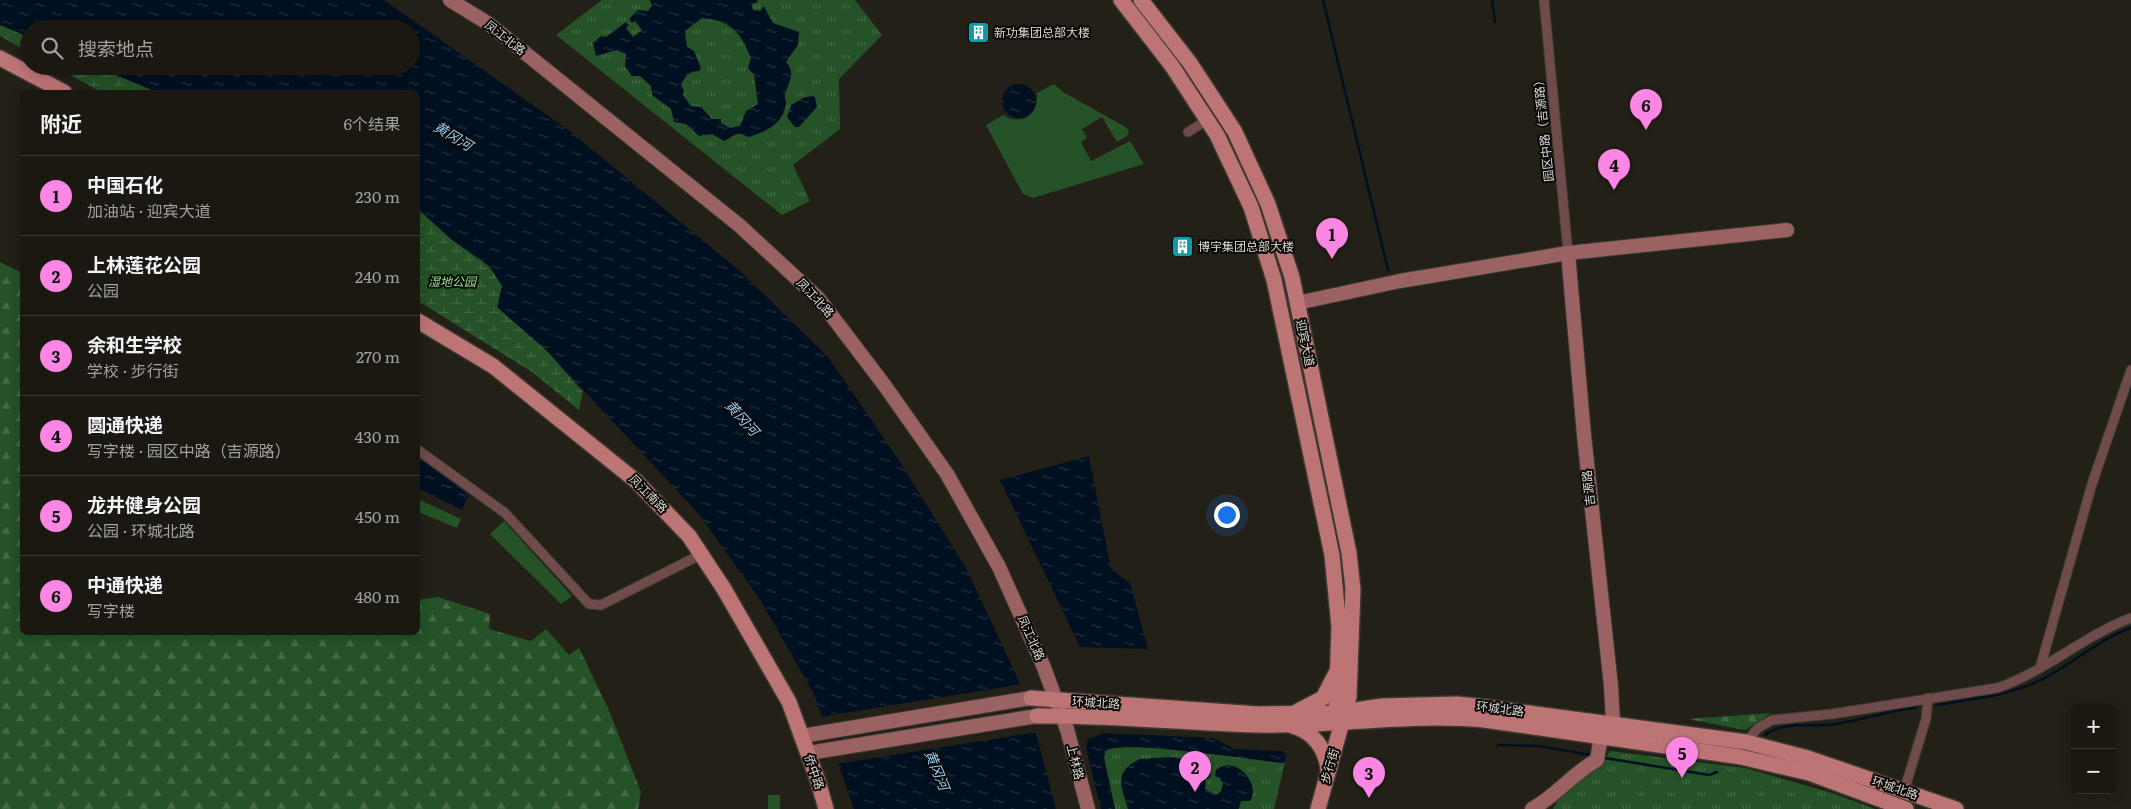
<!DOCTYPE html>
<html lang="zh">
<meta charset="utf-8">
<style>
body{margin:0;font-family:Literata,"Noto Sans SC",serif;background:#27251f;color:#f1f3f6}
.controls{position:absolute;right:15px;bottom:15px;display:grid;overflow:hidden;border-radius:8px;box-shadow:0 2px 12px #0003}
.controls button{width:45px;height:45px;display:grid;place-items:center;padding:0;border:0;border-bottom:1px solid #383731;background:#1a1811;color:#f1f3f6;font:25px sans-serif}
.you{position:absolute;left:1226px;top:514px;width:18px;height:18px;margin:-12px;border:4px solid #fff;border-radius:50%;background:#1a73e8;box-shadow:0 0 0 8px #1a73e833}
.badge{display:grid;place-items:center;width:32px;height:32px;border-radius:50%;background:#fc86e4;color:#111;font-size:16px;font-weight:700}
.pin{position:absolute;translate:-50% -41px;filter:drop-shadow(0 1px 2px #0008)}
.pin::after{content:'';position:absolute;top:26px;width:18px;height:15px;background:inherit;clip-path:polygon(0 0,100% 0,50% 100%)}
.list{margin:0;padding:0;list-style:none}
h2{display:flex;justify-content:space-between;align-items:center;height:65px;margin:0;padding:0 20px;font-size:21px}
h2 small{font-size:16px;font-weight:400;color:#9fa09f}
.list li{display:grid;grid-template-columns:32px 1fr auto;gap:15px;align-items:center;box-sizing:border-box;height:80px;padding:0 20px;border-top:1px solid #383731}
.list b{display:block;font-size:19px;white-space:nowrap}
.list p{margin:0;font-size:16px;white-space:nowrap;color:#9fa09f}
.list em{font-size:16px;font-style:normal;color:#9fa09f}
.icon{flex:none;width:28px;height:28px;fill:none;stroke:currentColor;stroke-width:2;stroke-linecap:round;stroke-linejoin:round}
.map{position:relative;flex:none;width:2131px;height:809px;overflow:hidden}
.search{position:absolute;background:#1a1811;box-shadow:0 2px 12px #0003;left:20px;top:20px;width:400px;height:55px;display:flex;align-items:center;gap:12px;box-sizing:border-box;padding:0 18px;border-radius:28px;color:#9fa09f;font-size:19px}
.panel{position:absolute;background:#1a1811;box-shadow:0 2px 12px #0003;left:20px;top:90px;width:400px;height:545px;border-radius:8px}
.map>svg:first-child{display:block}
</style>
<div class="map">
<svg width="2131" height="809" viewBox="0 0 2131 809">
<defs>
<pattern id="forest-firs" width="22" height="20" patternUnits="userSpaceOnUse" patternTransform="scale(1.25)"><rect width="22" height="20" fill="#255227"/><path d="M5 1l3.5 6h-7zM16 11l3.5 6h-7z" fill="#446a46"/></pattern>
<pattern id="wetland-marsh" width="20" height="14" patternUnits="userSpaceOnUse" patternTransform="scale(1.25)"><rect width="20" height="14" fill="#255227"/><path d="M1 5h8M5 5V1M11 12h8M15 12V8" fill="none" stroke="#446a46"/></pattern>
<pattern id="park-tufts" width="24" height="20" patternUnits="userSpaceOnUse" patternTransform="scale(1.25)"><rect width="24" height="20" fill="#255227"/><path d="M3 7l-1-3M5 7V3M7 7l1-3M15 17l-1-3M17 17v-4M19 17l1-3" fill="none" stroke="#446a46"/></pattern>
<pattern id="water-ripples" width="26" height="14" patternUnits="userSpaceOnUse" patternTransform="scale(1.25)"><rect width="26" height="14" fill="#001020"/><path d="M2 4q2-2 4 0t4 0M15 11q2-2 4 0t4 0" fill="none" stroke="#253240"/></pattern>
</defs>
<rect width="100%" height="100%" fill="#232017"/>
<!-- grass -->
<g fill="#255227">
<path d="M 1054,84 L 1063,92 L 1127,128 L 1129,132 L 1127,136 L 1117,142 L 1102,117 L 1082,129 L 1087,138 L 1081,142 L 1091,161 L 1130,141 L 1144,164 L 1033,198 L 1023,194 L 986,125 L 1003,115 C 1022,126 1039,116 1037,93 Z"/>
<path d="M 418,499 L 461,519 L 457,528 L 418,512 Z"/>
<path d="M 504,521 L 572,596 L 561,604 L 490,534 Z"/>
<rect x="768" y="795" width="12" height="14"/>
</g>
<!-- forest -->
<g fill="url(#forest-firs)">
<path d="M 0,262 L 22,273 L 22,632 L 418,632 L 418,600 L 438,597 L 490,614 L 489,629 L 531,641 L 546,629 L 569,655 L 579,648 L 608,708 L 641,792 L 638,809 L 0,809 Z"/>
<path d="M 1771,713 L 1745,730 L 1688,719 Z"/>
</g>
<!-- wetland -->
<g fill="url(#wetland-marsh)">
<path d="M 0,25 L 29,37 L 29,52 L 0,36 Z"/>
<path d="M 54,66 L 94,66 L 157,92 L 101,92 Z"/>
<path d="M 418,209 L 451,239 L 489,266 L 548,352 L 583,392 L 579,410 L 532,372 L 418,301 Z"/>
</g>
<!-- park -->
<g fill="url(#park-tufts)">
<path d="M 602,0 L 855,0 L 882,35 L 839,79 L 840,129 L 793,165 L 810,201 L 782,215 L 556,35 Z"/>
<path d="M 1135,746 L 1285,762 L 1274,809 L 1115,809 L 1104,758 L 1105,751 L 1111,748 Z"/>
<path d="M 1610,751 L 1745,768 L 1835,794 L 1875,809 L 1553,809 L 1562,793 L 1602,763 Z"/>
</g>
<!-- water -->
<g fill="url(#water-ripples)" fill-rule="evenodd">
<path d="M 0,0 L 384,0 L 567,129 L 740,271 L 829,358 L 898,459 L 966,568 L 1018,679 L 1037,737 L 1056,809 L 854,809 L 814,694 L 761,601 L 698,513 L 548,352 L 497,307 L 502,286 L 489,266 L 451,239 L 418,209 L 418,92 L 157,92 L 94,66 L 411,66 L 411,29 L 29,29 L 29,37 L 0,25 Z"/>
<path d="M 650,0 L 757,0 L 758,2 L 752,4 L 753,10 L 760,11 L 764,6 L 773,23 L 799,32 L 798,45 L 786,62 C 796,73 789,82 785,94 C 784,98 787,101 786,105 C 783,123 765,133 748,137 C 736,130 735,136 724,141 L 712,134 L 699,136 L 686,124 L 674,122 L 671,109 L 652,95 L 651,86 L 640,76 L 632,76 L 625,66 L 626,54 L 617,50 L 596,56 L 593,43 L 601,36 L 606,37 L 626,22 L 629,25 L 626,28 L 633,37 L 642,30 L 635,21 L 632,23 L 629,19 L 638,10 L 648,11 L 652,6 ZM 702,18 C 731,21 740,31 751,58 L 748,68 L 754,75 L 758,104 L 746,111 L 740,126 L 730,128 L 721,123 L 721,119 L 712,119 L 701,107 L 691,106 L 683,95 L 684,91 L 681,85 C 686,76 688,71 699,71 L 701,68 L 694,51 L 687,47 L 685,31 Z"/>
<circle cx="1019" cy="101" r="17"/>
<path d="M 812,96 L 815,97 L 817,107 L 799,127 L 795,127 L 787,117 L 791,105 L 803,98 Z"/>
<path d="M 1089,456 L 1111,569 L 1130,583 L 1148,649 L 1080,647 L 1000,480 Z"/>
<path d="M 421,460 L 469,495 L 462,510 L 418,488 L 418,469 Z"/>
<path d="M 1104,733 L 1214,738 L 1234,749 L 1282,751 L 1286,755 L 1285,762 L 1282,763 C 1251,760 1125,739 1105,751 L 1104,758 L 1115,809 L 1101,809 L 1086,748 L 1088,739 Z"/>
<path d="M 1140,759 C 1163,758 1200,751 1211,776 L 1206,780 L 1205,789 L 1216,795 L 1221,791 L 1223,784 L 1220,778 L 1215,776 L 1216,770 C 1233,754 1262,782 1250,801 L 1241,801 L 1239,809 L 1128,809 C 1121,785 1113,772 1140,759 Z"/>
</g>
<!-- pier -->
<path fill="#232017" d="M 1022,684 L 1038,732 L 836,764 L 820,717 Z"/>
<g fill="none" stroke-linecap="round" stroke-linejoin="round">
<!-- stream -->
<g stroke="#001020" stroke-width="2.5">
<path d="M 1323,0 L 1388,270"/>
<path d="M 1492,0 L 1495,22"/>
<path d="M 1936,705 C 1972,699 2008,696 2041,680 C 2072,664 2098,640 2131,628"/>
<path d="M 1765,735 C 1784,720 1813,728 1837,724 C 1864,719 1890,711 1917,707"/>
<path d="M 1498,745 L 1539,746 L 1591,755"/>
<path d="M 1605,758 L 1709,775 L 1717,772"/>
</g>
<defs>
<g id="street">
<path d="M 1544,0 L 1568,253"/>
<path d="M 1188,132 L 1209,119"/>
<path d="M 418,450 L 505,513 L 589,604 L 601,605 L 704,553"/>
<path d="M 2040,668 L 2092,484 L 2131,370"/>
<path d="M 1746,742 L 1758,728 L 1772,720 L 1832,714 L 1997,688 C 2045,672 2083,636 2131,618"/>
<path d="M 1904,791 L 1926,719 L 1928,698"/>
</g>
<g id="secondary">
<path d="M 450,0 L 489,24 L 740,226 L 819,299 L 885,386 L 947,474 L 999,567 L 1043,665 L 1056,700 L 1067,729 L 1088,809"/>
<path d="M 1568,253 L 1584,435 L 1611,686 L 1613,723"/>
<path d="M 1297,303 L 1400,281 L 1568,253 L 1787,230"/>
<path d="M 802,736 L 1031,698"/>
<path d="M 808,753 L 1037,716"/>
<path d="M 1532,809 C 1556,796 1573,773 1597,760 L 1601,736"/>
</g>
<g id="primary">
<path d="M 1121,0 L 1172,66 L 1217,135 L 1251,207 L 1274,280 L 1332,555 L 1339,627 L 1336,713"/>
<path d="M 1141,0 L 1190,63 L 1235,132 L 1268,204 L 1292,277 L 1349,553 L 1353,589 L 1349,697 L 1318,809"/>
<path d="M 0,58 L 64,92"/>
<path d="M 418,321 L 493,366 L 636,481 L 689,536 L 724,589 L 789,702 L 818,781 L 826,809"/>
<path d="M 1031,698 L 1258,714 L 1336,713 L 1382,706 L 1457,704 L 1485,707 L 1746,742 L 1808,758 L 1956,809"/>
<path d="M 1298,711 L 1323,698 L 1336,673"/>
<path d="M 1037,716 C 1111,715 1184,723 1257,725 C 1333,727 1408,713 1484,720 L 1741,757 L 1809,773 L 1906,809"/>
<path d="M 1292,726 C 1313,731 1326,749 1328,770"/>
</g>
</defs>
<!-- street casing -->
<use href="#street" stroke="#3d3a32" stroke-width="11"/>
<!-- secondary casing -->
<use href="#secondary" stroke="#3d3a32" stroke-width="16"/>
<!-- primary casing -->
<use href="#primary" stroke="#3d3a32" stroke-width="18"/>
<!-- street -->
<use href="#street" stroke="#6f4b4b" stroke-width="9"/>
<!-- secondary -->
<use href="#secondary" stroke="#9b6263" stroke-width="14"/>
<!-- primary -->
<use href="#primary" stroke="#bd7475" stroke-width="15"/>
</g>
<!-- icons -->
<defs>
<symbol id="building-square" viewBox="-11 -11 22 22"><rect x="-9" y="-9" width="18" height="18" rx="4" fill="#0f9aa8" stroke="#0b0906"/><path d="M-4-6H4V6H1V3H-1V6H-4ZM-2.5-4.3h1.7v1.8h-1.7ZM.8-4.3h1.7v1.8H.8ZM-2.5-1h1.7V.8h-1.7ZM.8-1h1.7V.8H.8Z" fill="#fff"/></symbol>
</defs>
<g fill-rule="evenodd">
<use href="#building-square" x="966" y="20" width="25" height="25"/>
<use href="#building-square" x="1170" y="234" width="25" height="25"/>
</g>
<g text-anchor="middle" stroke-width="4" stroke-linejoin="round" paint-order="stroke">
<!-- poi labels -->
<g font-size="12" fill="#dedbd6" stroke="#0b0906" text-anchor="start">
<text x="994" y="37">新功集团总部大楼</text>
<text x="1198" y="251">博宇集团总部大楼</text>
</g>
<!-- street labels -->
<g font-size="12" fill="#dedbd6" stroke="#0b0906">
<text transform="translate(505 38) rotate(38)" y="4">凤江北路</text>
<text transform="translate(1544 128) rotate(-96)" y="4">园区中路（吉源路）</text>
<text transform="translate(815 298) rotate(47)" y="4">凤江北路</text>
<text transform="translate(1305 343) rotate(78)" y="4">迎宾大道</text>
<text transform="translate(1589 488) rotate(-96)" y="4">吉源路</text>
<text transform="translate(648 494) rotate(45)" y="4">凤江南路</text>
<text transform="translate(1031 638) rotate(66)" y="4">凤江北路</text>
<text transform="translate(1096 703) rotate(4)" y="4">环城北路</text>
<text transform="translate(1500 709) rotate(7)" y="4">环城北路</text>
<text transform="translate(1075 762) rotate(76)" y="4">上林路</text>
<text transform="translate(1330 766) rotate(-74)" y="4">步行街</text>
<text transform="translate(814 772) rotate(71)" y="4">侨中路</text>
<text transform="translate(1895 788) rotate(19)" y="4">环城北路</text>
</g>
<!-- park labels -->
<g font-size="12" font-style="italic" fill="#90e391" stroke="#0b0906">
<text x="452" y="286">湿地公园</text>
</g>
<!-- water labels -->
<g font-size="14" font-style="italic" fill="#97ccf8" stroke="#0b0906">
<text transform="translate(453 136) rotate(31)" y="5">黄冈河</text>
<text transform="translate(742 418) rotate(48)" y="5">黄冈河</text>
<text transform="translate(937 770) rotate(68)" y="5">黄冈河</text>
</g>
</g>
</svg>
<div class="controls">
<button>+</button>
<button>−</button>
</div>
<div class="you"></div>
<div class="pin badge" style="left:1332px;top:259px">1</div>
<div class="pin badge" style="left:1195px;top:792px">2</div>
<div class="pin badge" style="left:1369px;top:798px">3</div>
<div class="pin badge" style="left:1614px;top:190px">4</div>
<div class="pin badge" style="left:1682px;top:778px">5</div>
<div class="pin badge" style="left:1646px;top:130px">6</div>
<div class="search"><svg class="icon" aria-label="search" viewBox="0 0 24 24"><circle cx="10" cy="10" r="6"/><path d="M15 15l6 6"/></svg>搜索地点</div>
<section class="panel">
<h2>附近<small>6个结果</small></h2>
<ul class="list">
<li><span class="badge">1</span><div><b>中国石化</b><p>加油站 · 迎宾大道</p></div><em>230 m</em></li>
<li><span class="badge">2</span><div><b>上林莲花公园</b><p>公园</p></div><em>240 m</em></li>
<li><span class="badge">3</span><div><b>余和生学校</b><p>学校 · 步行街</p></div><em>270 m</em></li>
<li><span class="badge">4</span><div><b>圆通快递</b><p>写字楼 · 园区中路（吉源路）</p></div><em>430 m</em></li>
<li><span class="badge">5</span><div><b>龙井健身公园</b><p>公园 · 环城北路</p></div><em>450 m</em></li>
<li><span class="badge">6</span><div><b>中通快递</b><p>写字楼</p></div><em>480 m</em></li>
</ul>
</section>
</div>
